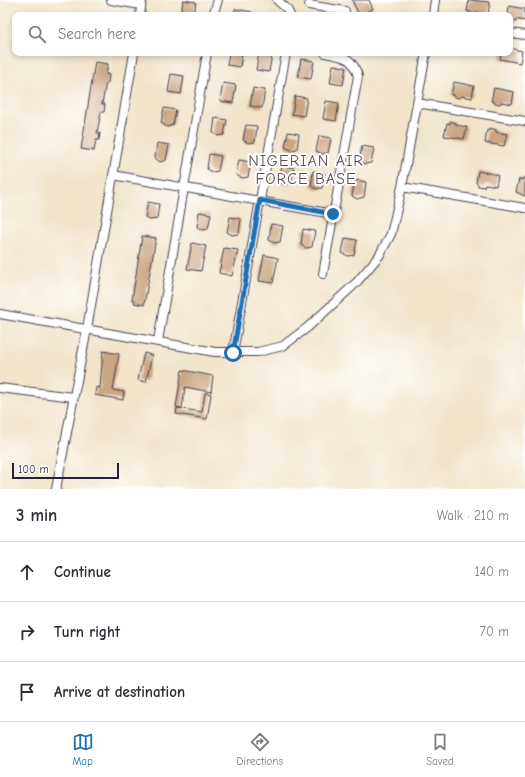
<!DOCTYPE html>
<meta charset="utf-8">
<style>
body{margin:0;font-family:"Comic Neue",sans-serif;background:#f7f7f7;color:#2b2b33}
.scale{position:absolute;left:12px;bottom:10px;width:107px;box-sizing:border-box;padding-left:4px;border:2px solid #22223b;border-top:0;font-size:11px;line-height:14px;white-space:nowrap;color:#22223b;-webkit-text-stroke:3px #fff;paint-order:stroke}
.stop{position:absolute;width:12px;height:12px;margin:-9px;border:3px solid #1f6fb2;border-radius:50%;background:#fff}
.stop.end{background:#1f6fb2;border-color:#fff;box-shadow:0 1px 4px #0008}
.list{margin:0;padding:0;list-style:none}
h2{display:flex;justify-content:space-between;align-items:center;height:52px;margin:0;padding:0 16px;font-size:17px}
h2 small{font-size:13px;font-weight:400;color:#7c7c81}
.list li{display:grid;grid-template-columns:26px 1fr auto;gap:12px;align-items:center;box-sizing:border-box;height:60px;padding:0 16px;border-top:1px solid #e1e1e2}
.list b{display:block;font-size:15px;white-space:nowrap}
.list em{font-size:13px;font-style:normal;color:#7c7c81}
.icon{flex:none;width:22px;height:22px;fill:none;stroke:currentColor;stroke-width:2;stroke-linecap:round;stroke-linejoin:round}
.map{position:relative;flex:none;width:525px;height:489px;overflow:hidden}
.search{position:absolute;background:#fff;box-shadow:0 2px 6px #0003;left:12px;right:12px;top:12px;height:44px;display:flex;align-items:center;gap:10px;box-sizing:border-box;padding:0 14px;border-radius:8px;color:#7c7c81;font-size:15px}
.sheet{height:232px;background:#fff}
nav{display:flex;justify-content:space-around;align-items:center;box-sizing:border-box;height:56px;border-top:1px solid #e1e1e2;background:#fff;font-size:11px;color:#7c7c81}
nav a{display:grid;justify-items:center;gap:2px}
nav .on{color:#1f6fb2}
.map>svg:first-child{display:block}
</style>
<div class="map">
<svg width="525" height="489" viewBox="0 0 525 489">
<rect width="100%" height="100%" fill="#fff"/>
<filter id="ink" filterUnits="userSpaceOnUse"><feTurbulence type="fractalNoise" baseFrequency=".025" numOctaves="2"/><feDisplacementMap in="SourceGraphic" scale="8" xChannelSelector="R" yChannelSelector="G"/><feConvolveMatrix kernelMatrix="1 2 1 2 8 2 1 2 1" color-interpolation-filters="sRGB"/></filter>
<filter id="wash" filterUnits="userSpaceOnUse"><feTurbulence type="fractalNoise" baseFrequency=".012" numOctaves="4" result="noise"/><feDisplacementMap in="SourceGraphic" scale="16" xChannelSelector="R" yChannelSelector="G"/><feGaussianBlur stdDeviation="0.9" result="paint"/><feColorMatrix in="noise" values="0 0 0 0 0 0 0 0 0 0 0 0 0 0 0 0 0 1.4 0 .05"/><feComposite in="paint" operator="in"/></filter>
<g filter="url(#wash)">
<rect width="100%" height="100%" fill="#f1e4c9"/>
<g id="blocks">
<!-- building -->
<g fill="#caa581">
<path d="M 183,0 L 196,2 L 194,15 L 181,15 Z"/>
<path d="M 352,0 L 369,0 L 373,9 L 359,15 Z"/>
<path d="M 469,0 L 490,2 L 488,14 L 476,12 L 476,15 L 470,13 L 470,12 L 467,11 Z"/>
<path d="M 509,6 L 525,9 L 525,21 L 516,19 L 516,22 L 510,21 L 510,15 L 508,15 Z"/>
<path d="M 235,9 L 252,12 L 252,15 L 234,15 Z"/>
<path d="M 510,48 L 522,51 L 520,63 L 500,59 L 501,53 L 510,53 Z"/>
<path d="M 229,53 L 242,53 L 240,67 L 227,65 Z"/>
<path d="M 259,53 L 272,54 L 269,72 L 256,70 Z"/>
<path d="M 301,59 L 314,61 L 311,79 L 298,77 Z"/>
<path d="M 95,62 L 108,64 L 106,74 L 109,75 L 108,83 L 106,83 L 102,104 L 105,104 L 104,112 L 101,112 L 97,133 L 100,133 L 99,140 L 96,140 L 94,151 L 81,149 Z"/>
<path d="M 333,65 L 346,67 L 343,85 L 330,83 Z"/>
<path d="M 171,74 L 184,76 L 181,94 L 168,92 Z"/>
<path d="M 454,82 L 474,86 L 472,98 L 461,96 L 460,98 L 454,97 L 454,95 L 451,95 Z"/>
<path d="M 223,83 L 236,85 L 233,103 L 220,101 Z"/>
<path d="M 253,88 L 265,90 L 262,108 L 250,106 Z"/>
<path d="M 494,88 L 514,92 L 512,104 L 501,102 L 500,104 L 494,103 L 494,101 L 491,101 Z"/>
<path d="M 295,96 L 307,98 L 304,116 L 292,114 Z"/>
<path d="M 326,101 L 339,103 L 336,121 L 323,119 Z"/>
<path d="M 164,108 L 176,110 L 173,125 L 167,127 L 161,123 Z"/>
<path d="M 215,118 L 227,120 L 224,135 L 218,136 L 213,133 Z"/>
<path d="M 450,121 L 456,123 L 456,125 L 467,127 L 464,139 L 444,136 L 447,123 L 450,124 Z"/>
<path d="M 246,125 L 257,126 L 255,142 L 248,143 L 243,140 Z"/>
<path d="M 490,128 L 496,130 L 496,132 L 507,134 L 504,146 L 485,143 L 487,130 L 490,131 Z"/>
<path d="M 288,132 L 299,134 L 297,149 L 291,150 L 285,147 Z"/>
<path d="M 319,136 L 331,138 L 328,153 L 322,154 L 316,151 Z"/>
<path d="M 157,143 L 169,145 L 166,160 L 160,162 L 155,158 Z"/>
<path d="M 362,146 L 374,148 L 371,163 L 365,164 L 359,161 Z"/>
<path d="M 209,154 L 221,156 L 218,171 L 212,172 L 207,169 Z"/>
<path d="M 239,160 L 251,162 L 248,177 L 242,178 L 236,175 Z"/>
<path d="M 282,166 L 294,168 L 291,183 L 285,185 L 279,181 Z"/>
<path d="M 313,171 L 325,173 L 322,188 L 316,189 L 311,186 Z"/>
<path d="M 478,171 L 498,175 L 496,186 L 485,184 L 484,187 L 478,186 L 478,184 L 476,183 Z"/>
<path d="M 522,178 L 525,178 L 525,196 L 516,192 L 519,179 L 522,180 Z"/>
<path d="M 355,180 L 366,182 L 364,197 L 357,199 L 352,196 Z"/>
<path d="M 148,202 L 159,204 L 157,219 L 150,220 L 145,217 Z"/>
<path d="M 199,212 L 211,214 L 208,229 L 202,230 L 197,227 Z"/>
<path d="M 230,217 L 241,219 L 239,234 L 232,235 L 227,232 Z"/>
<path d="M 271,224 L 283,226 L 280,242 L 274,243 L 269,240 Z"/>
<path d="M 303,229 L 315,231 L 312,247 L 306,248 L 301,245 Z"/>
<path d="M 142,236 L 156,238 L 144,305 L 134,303 L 135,301 L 132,300 Z"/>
<path d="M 345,238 L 357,240 L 354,255 L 348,256 L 342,253 Z"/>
<path d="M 192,243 L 206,246 L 201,271 L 187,269 Z"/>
<path d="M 224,248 L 238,250 L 232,276 L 219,273 Z"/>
<path d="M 264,255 L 278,258 L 273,283 L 259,281 Z"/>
<path d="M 103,351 L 119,354 L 113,390 L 124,392 L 123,400 L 95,395 L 96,387 L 100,388 Z"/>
<path d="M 144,353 L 152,355 L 146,382 L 138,380 Z"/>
<path d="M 182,370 L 213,376 L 211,392 L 185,387 L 182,408 L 176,407 Z"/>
<path d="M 205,393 L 211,394 L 207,419 L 176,414 L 177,408 L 202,412 Z"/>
</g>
</g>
</g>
<g filter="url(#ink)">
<use href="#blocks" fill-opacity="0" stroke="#413f50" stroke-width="1"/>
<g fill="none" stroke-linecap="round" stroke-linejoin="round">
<defs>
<g id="minor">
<path d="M 111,0 L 141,5"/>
<path d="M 277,0 L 287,9 L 290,15"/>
<path d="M 309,5 L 345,11"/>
<path d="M 140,15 L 142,0"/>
<path d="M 213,15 L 218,0"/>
<path d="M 433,15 L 435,0"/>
<path d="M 510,33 L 525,35"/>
<path d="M 417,103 L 525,121"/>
<path d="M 113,175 L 333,214"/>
<path d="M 402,187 L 525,208"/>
<path d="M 323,274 L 358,76 C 352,56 344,57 325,53"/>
<path d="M 0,314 L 215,352 L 258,352 L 283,346 L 308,327 L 356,283 L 379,256 L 391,234 L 402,187 L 426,53"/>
<path d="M 158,341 L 207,53"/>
<path d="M 233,353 L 286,53"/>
<path d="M 0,388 L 73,397"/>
<path d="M 56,489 L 87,329 L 134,53"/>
</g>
</defs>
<!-- minor casing -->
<use href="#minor" stroke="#413f50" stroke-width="10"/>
<!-- minor -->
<use href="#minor" stroke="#fff" stroke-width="8"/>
</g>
</g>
<g fill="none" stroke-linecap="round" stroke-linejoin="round" filter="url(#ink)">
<!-- route -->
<path stroke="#1f6fb2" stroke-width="5" d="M 233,353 L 260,200 L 333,214"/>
</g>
<g text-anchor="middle" stroke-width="4" stroke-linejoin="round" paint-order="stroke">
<!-- neighbourhood labels -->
<g font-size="16" letter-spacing="1" fill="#5d5054" stroke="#fff">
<text x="306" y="166">NIGERIAN AIR<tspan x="306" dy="18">FORCE BASE</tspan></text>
</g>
</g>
</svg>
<div class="scale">100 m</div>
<div class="stop" style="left:233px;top:353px"></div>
<div class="stop end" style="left:333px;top:214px"></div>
<div class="search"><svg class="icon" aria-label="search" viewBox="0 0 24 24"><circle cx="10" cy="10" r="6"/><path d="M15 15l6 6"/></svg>Search here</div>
</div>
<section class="sheet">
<h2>3 min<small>Walk · 210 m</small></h2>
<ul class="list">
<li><svg class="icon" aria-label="ahead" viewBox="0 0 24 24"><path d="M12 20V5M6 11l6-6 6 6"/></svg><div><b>Continue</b></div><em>140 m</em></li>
<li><svg class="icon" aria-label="right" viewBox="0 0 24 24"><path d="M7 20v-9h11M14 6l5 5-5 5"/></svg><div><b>Turn right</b></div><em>70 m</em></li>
<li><svg class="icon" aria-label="arrive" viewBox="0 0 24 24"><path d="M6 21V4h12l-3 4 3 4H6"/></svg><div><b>Arrive at destination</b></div></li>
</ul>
</section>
<nav>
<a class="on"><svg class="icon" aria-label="map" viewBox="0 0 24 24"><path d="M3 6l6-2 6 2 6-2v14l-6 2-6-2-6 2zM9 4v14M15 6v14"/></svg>Map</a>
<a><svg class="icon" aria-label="directions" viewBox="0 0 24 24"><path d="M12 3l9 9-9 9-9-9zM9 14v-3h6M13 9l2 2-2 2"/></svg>Directions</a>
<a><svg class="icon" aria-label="saved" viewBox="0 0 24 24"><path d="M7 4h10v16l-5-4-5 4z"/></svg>Saved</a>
</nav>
